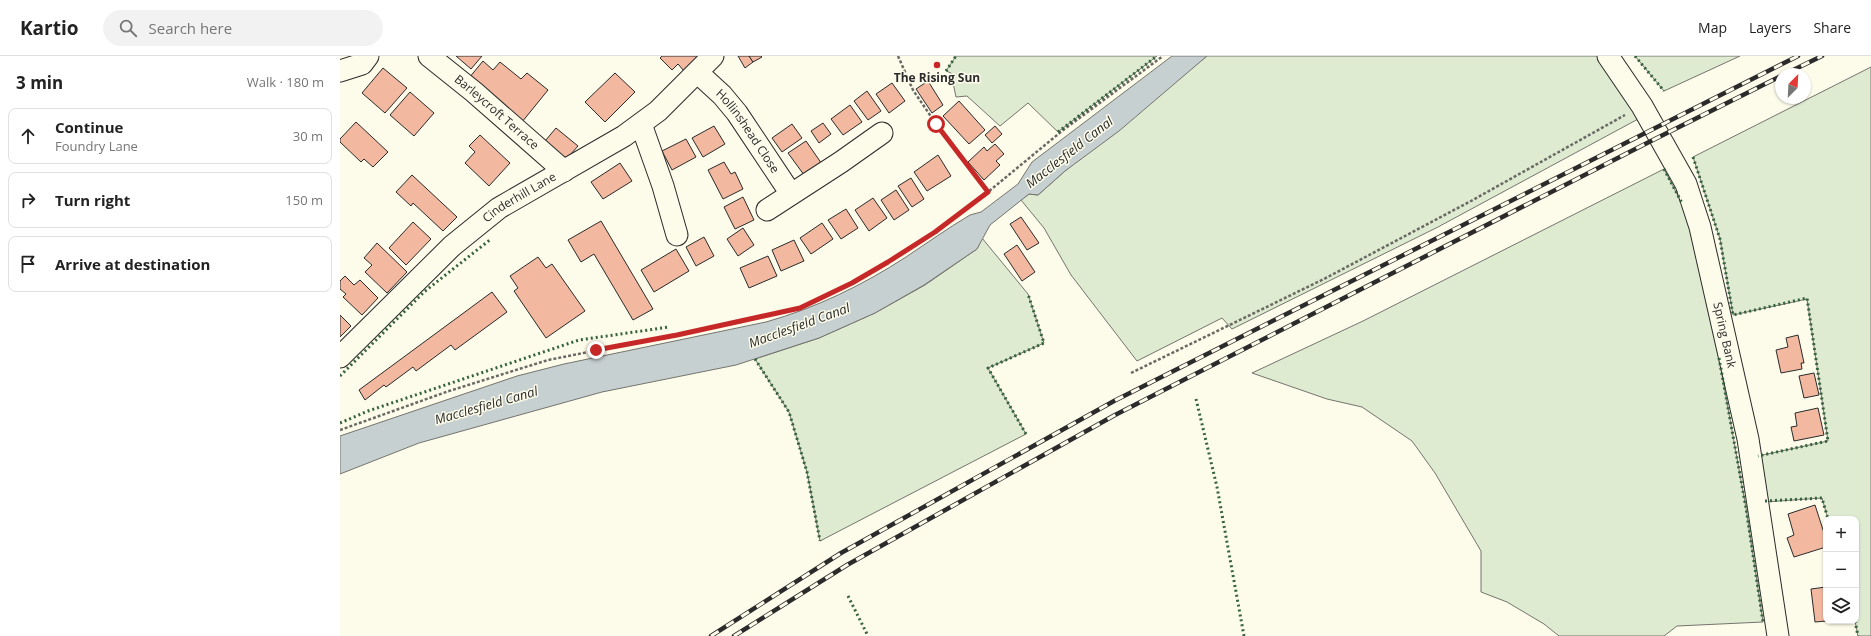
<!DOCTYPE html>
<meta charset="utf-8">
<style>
body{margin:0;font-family:"Open Sans",sans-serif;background:#f2f2f2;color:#222}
.controls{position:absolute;right:12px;bottom:12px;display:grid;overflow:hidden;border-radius:8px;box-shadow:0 1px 3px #0004}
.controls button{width:36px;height:36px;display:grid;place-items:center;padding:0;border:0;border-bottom:1px solid #e0e0e0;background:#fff;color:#222;font:20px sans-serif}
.compass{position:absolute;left:1435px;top:12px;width:36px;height:36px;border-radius:50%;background:#fff;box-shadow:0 1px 3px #0004;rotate:24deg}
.stop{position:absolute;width:12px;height:12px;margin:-9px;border:3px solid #c62828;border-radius:50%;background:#fff}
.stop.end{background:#c62828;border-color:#fff;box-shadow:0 1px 4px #0008}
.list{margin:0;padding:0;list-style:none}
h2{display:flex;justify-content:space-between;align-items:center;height:52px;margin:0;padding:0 16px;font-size:17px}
h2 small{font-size:13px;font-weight:400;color:#767676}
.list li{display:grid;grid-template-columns:26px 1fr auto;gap:12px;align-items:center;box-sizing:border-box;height:56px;margin:0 8px 8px;padding:0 8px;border:1px solid #e0e0e0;border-radius:8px}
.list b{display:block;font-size:15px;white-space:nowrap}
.list p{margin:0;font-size:13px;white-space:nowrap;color:#767676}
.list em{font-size:13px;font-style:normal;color:#767676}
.icon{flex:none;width:22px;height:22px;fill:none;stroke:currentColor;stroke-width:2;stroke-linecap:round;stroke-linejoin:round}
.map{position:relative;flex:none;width:1531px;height:580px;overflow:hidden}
header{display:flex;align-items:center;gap:24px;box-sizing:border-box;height:56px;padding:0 20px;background:#fff;border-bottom:1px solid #e0e0e0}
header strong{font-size:19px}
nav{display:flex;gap:22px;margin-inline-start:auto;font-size:14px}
.search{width:280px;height:36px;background:#f2f2f2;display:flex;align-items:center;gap:10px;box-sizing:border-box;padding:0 14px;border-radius:22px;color:#767676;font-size:15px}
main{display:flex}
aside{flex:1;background:#fff}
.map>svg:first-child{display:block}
</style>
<header>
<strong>Kartio</strong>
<div class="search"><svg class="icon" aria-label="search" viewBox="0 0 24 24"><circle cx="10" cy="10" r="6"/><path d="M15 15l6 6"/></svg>Search here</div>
<nav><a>Map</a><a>Layers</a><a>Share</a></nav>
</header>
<main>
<aside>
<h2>3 min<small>Walk · 180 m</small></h2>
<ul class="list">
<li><svg class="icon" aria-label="ahead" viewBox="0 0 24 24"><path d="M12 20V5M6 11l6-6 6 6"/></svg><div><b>Continue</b><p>Foundry Lane</p></div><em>30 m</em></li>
<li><svg class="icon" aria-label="right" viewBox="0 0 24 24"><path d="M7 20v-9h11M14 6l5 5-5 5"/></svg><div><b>Turn right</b></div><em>150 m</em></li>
<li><svg class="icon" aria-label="arrive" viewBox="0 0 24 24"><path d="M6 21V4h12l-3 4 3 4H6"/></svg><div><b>Arrive at destination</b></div></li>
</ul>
</aside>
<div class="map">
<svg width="1531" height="580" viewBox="0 0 1531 580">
<rect width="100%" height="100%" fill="#fdfbea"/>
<!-- green -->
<g fill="#deebd1" stroke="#74746e">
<path d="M 616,0 L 817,0 L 718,76 L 688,47 L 660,70 L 627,40 L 616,41 L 611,17 L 606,15 Z"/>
<path d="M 867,0 L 1260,0 L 1300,62 L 1098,171 L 892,273 L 882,262 L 797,305 L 731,219 L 704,172 L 681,144 L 689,138 L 698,139 L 725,115 Z"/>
<path d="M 1295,0 L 1400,0 L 1324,35 Z"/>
<path d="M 1531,11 L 1531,580 L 1518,580 L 1515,565 L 1516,463 L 1488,463 L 1482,442 L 1425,446 L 1418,400 L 1488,385 L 1467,243 L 1393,259 L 1380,183 L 1353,101 Z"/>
<path d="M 1324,113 L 1348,159 L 1375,280 L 1406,452 L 1423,566 L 1337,570 L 1324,580 L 1219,580 L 1204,568 L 1167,546 L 1141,536 L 1141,495 L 1095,417 L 1072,385 L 1022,351 L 987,343 L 912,317 L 1023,265 Z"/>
<path d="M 642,182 L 688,238 L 704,287 L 648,312 L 686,378 L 480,485 L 467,416 L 449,356 L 415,303 L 479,282 L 535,257 L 585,229 L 637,193 Z"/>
</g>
<!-- water -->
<path fill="#c7d0d0" stroke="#74746e" d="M 832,0 L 867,0 L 779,75 L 725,115 L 698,139 L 689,138 L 650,169 L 637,193 L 584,229 L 535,257 L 479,282 L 396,309 L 262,336 L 79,387 L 0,418 L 0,380 L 177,320 L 224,308 L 426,266 C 476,252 523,229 566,201 C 587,187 608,172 630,159 L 641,156 L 678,128 L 692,106 Z"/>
<!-- building -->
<g fill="#f2b8a0" stroke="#2b2b2b">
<path d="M 116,0 L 142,0 L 131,13 Z"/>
<path d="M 322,0 L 359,0 L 344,15 L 338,8 L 332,14 L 320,2 Z"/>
<path d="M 398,0 L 409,0 L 413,6 L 405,12 Z"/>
<path d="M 409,0 L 421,0 L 422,1 L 413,6 Z"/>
<path d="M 143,5 L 153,14 L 160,6 L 181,23 L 187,17 L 208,34 L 182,66 L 129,22 Z"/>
<path d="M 43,12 L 67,32 L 45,57 L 22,37 Z"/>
<path d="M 275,17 L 295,36 L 265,66 L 245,46 Z"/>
<path d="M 588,25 L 603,49 L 592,57 L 576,33 Z"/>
<path d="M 552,27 L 565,45 L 549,57 L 536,38 Z"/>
<path d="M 527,35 L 541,55 L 528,64 L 514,45 Z"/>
<path d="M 70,36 L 94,57 L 74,80 L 50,59 Z"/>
<path d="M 619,45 L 645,74 L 629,88 L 603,60 Z"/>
<path d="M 510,49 L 522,66 L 503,79 L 491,63 Z"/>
<path d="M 16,66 L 48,96 L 33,111 L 24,103 L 21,106 L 0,86 L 0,83 Z"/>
<path d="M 483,67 L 491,78 L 479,87 L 471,75 Z"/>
<path d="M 452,68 L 462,82 L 442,96 L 432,82 Z"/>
<path d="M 374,70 L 385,88 L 363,101 L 352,82 Z"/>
<path d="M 655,70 L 662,78 L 652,87 L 645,79 Z"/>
<path d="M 216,72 L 238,90 L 221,109 L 205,85 Z"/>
<path d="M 140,79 L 170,107 L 149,130 L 125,107 L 135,96 L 129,90 Z"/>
<path d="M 346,83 L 356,101 L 332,114 L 322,95 Z"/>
<path d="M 466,85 L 484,111 L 467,123 L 448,97 Z"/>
<path d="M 655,88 L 664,98 L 656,105 L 660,109 L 644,124 L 628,106 L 644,91 L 647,95 Z"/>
<path d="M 598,99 L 611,120 L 587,135 L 574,116 Z"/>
<path d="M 384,106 L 391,118 L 395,116 L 403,133 L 383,143 L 368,114 Z"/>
<path d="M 280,107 L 292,125 L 263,143 L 251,126 Z"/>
<path d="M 72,119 L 117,161 L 103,175 L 73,147 L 71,150 L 56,136 Z"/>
<path d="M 571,122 L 584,143 L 572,151 L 558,130 Z"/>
<path d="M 556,134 L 569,154 L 554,164 L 541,144 Z"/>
<path d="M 403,141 L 414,164 L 395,173 L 384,151 Z"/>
<path d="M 533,142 L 547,162 L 529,175 L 515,154 Z"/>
<path d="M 506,153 L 518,172 L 501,183 L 488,164 Z"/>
<path d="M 681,161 L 699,187 L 687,194 L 670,168 Z"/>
<path d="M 261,165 L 313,253 L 293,264 L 254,198 L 241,206 L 228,184 Z"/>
<path d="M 73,166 L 91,183 L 66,209 L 49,192 Z"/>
<path d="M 482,167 L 493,183 L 471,198 L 460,182 Z"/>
<path d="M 403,172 L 414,189 L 398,200 L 387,183 Z"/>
<path d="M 364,181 L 374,200 L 356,210 L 346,191 Z"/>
<path d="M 454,184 L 464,205 L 441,215 L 432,194 Z"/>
<path d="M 37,187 L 67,216 L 47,237 L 25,216 L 32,209 L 24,202 Z"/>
<path d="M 677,189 L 695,216 L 682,225 L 664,198 Z"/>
<path d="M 336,193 L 349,215 L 314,236 L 301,214 Z"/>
<path d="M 428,200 L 437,220 L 409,232 L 400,212 Z"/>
<path d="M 198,201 L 206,212 L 212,208 L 245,255 L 206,282 L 174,235 L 178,232 L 170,220 Z"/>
<path d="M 5,220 L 14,229 L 20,224 L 38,242 L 22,259 L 3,241 L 6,238 L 0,233 L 0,225 Z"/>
<path d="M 152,236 L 167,256 L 115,294 L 111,289 L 76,315 L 73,311 L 46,331 L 44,329 L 25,344 L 19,334 Z"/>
<path d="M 0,259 L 11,270 L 0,281 Z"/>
<path d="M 1458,279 L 1464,307 L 1461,307 L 1462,313 L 1441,317 L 1436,294 L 1448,291 L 1446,282 Z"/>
<path d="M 1474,317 L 1479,339 L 1464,342 L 1459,320 Z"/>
<path d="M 1478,352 L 1484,379 L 1454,385 L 1451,371 L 1457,370 L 1455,357 Z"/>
<path d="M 1475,449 L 1486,483 L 1486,491 L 1454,501 L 1447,482 L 1454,479 L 1448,458 Z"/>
<path d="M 1486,531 L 1486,565 L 1487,565 L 1475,566 L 1471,533 Z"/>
</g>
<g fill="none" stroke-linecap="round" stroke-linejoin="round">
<defs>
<g id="minor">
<path id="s1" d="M 89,0 L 134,36 L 224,115"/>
<path id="s2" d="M 1268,0 L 1302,50 L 1346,128 L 1360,171 L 1408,383 L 1438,580"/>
<path d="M 0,15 L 22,8 L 28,0"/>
<path id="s3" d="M 358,17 L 382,39 L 397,57 L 451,138"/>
<path d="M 301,68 L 323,130 L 337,179"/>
<path d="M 427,154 L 501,106 L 542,77"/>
<path id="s4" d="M 0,301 L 112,190 L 159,152 L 284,80 L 318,55 L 373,0"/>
</g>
</defs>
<!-- minor casing -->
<use href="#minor" stroke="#2b2b2b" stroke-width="23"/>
<!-- path -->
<g stroke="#6a6964" stroke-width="2.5" stroke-dasharray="3 2" stroke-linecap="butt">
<path d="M 558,0 L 573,34 L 596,68 L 648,136"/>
<path d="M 791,317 L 984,223 L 1131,145 L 1285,59"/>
<path d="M 0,374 L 109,335 L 208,304 L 401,266 L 460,252 L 512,227 L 548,206 L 595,176 L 648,136 L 722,75 L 823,0"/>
</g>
<!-- minor -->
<use href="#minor" stroke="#fdfbea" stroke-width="21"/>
<defs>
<g id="rail">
<path d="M 1445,18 L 1482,0"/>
<path d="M 371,580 L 501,497 L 774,345 L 1458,0"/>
<path d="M 394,580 L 507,509 L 775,359 L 1311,85 L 1441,20"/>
</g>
</defs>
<!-- rail casing -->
<use href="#rail" stroke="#2b2b2b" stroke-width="4.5"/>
<!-- rail -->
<use href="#rail" stroke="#fdfbea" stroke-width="3" stroke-dasharray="9" stroke-linecap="butt"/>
<!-- hedge -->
<g stroke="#34623c" stroke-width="3" stroke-dasharray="2 3" stroke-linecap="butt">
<path d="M 1295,0 L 1324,35"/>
<path d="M 606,15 L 616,0"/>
<path d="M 718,76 L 817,0"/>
<path d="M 1353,101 L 1380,183 L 1393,259 L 1467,242 L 1488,385 L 1418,400"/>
<path d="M 1324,113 L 1342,147"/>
<path d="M 1379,302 L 1406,452 L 1423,566"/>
<path d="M 415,303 L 449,356 L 467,416 L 480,485"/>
<path d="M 0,320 L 84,236 L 151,183"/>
<path d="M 856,343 L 877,431 L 904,580"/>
<path d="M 0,367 L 28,355 L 239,284 L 329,271"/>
<path d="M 686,378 L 648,312 L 704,287 L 688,238"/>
<path d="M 1425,445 L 1482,442 L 1488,463"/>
<path d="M 508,540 L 528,580"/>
<path d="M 1515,565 L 1518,580"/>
</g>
</g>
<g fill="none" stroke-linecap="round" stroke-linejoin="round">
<!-- route -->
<path stroke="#c62828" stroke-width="5" d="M 256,294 L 337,279 L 460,252 L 512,227 L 548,206 L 595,176 L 648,136 L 596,68"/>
</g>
<!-- markers -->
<circle fill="#c62828" stroke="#fdfbea" stroke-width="1.5" cx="597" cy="9" r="4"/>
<g text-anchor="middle" stroke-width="3" stroke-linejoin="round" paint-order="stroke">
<!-- poi labels -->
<g font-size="12" font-weight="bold" fill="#2b2b2b" stroke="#fdfbea">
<text x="597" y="26">The Rising Sun</text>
</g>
<!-- street labels -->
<g font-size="12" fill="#2b2b2b" stroke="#fdfbea">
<text dy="4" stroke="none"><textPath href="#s1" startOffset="88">Barleycroft Terrace</textPath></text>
<text dy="4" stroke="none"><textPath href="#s3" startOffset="77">Hollinshead Close</textPath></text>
<text dy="4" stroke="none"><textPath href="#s4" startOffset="241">Cinderhill Lane</textPath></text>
<text dy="4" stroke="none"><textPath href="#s2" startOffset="306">Spring Bank</textPath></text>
</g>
<!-- water labels -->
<g font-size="13" font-style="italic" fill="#2b2b2b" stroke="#fdfbea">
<text transform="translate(729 96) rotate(-38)" y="5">Macclesfield Canal</text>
<text transform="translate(459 269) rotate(-20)" y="5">Macclesfield Canal</text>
<text transform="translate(146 349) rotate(-16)" y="5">Macclesfield Canal</text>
</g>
</g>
</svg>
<div class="controls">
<button>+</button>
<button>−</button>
<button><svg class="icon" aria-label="layers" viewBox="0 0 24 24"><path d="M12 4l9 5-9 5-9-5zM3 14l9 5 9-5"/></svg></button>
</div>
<svg class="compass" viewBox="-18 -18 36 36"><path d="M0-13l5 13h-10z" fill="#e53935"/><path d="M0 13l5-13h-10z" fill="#767676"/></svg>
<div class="stop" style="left:596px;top:68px"></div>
<div class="stop end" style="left:256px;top:294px"></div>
</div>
</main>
